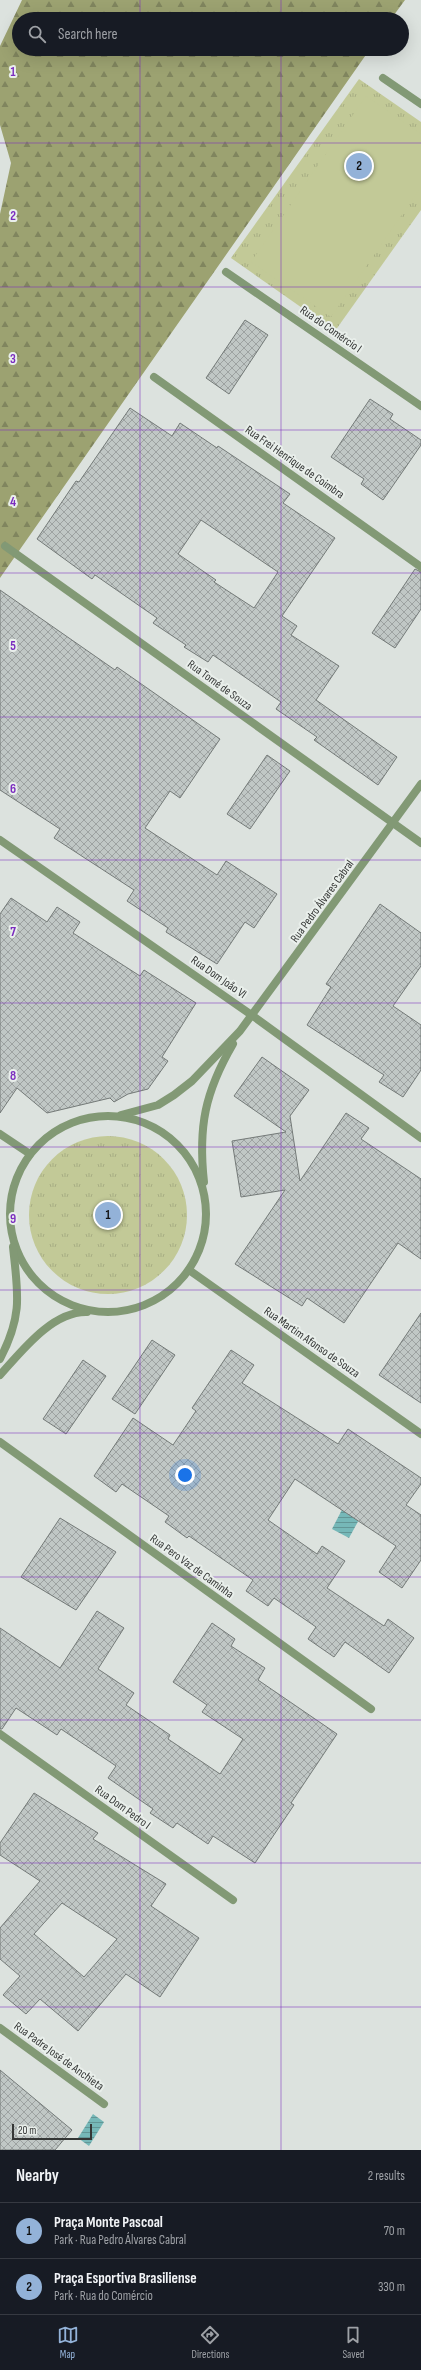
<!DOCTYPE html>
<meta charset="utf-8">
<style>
body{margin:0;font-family:"Sofia Sans Condensed",sans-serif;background:#20242c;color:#f1f3f6}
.scale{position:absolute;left:12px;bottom:10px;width:80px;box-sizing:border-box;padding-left:4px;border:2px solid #353736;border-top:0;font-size:11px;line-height:14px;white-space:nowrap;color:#353736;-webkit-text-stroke:3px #e9efeb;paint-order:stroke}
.you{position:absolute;left:185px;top:1475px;width:14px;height:14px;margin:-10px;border:3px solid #fff;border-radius:50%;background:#1a73e8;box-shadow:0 0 0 6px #1a73e833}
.badge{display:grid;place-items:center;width:26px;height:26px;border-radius:50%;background:#93b2d8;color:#111;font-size:13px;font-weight:700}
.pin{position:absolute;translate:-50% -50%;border:2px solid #fff;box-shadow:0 1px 4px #0006}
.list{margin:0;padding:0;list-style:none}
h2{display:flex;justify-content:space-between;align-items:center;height:52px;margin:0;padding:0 16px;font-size:17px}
h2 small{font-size:13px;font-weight:400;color:#9ea1a6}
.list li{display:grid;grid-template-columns:26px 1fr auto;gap:12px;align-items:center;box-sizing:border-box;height:56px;padding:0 16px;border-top:1px solid #363941}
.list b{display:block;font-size:15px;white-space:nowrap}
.list p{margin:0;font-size:13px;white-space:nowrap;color:#9ea1a6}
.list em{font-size:13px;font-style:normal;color:#9ea1a6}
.icon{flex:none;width:22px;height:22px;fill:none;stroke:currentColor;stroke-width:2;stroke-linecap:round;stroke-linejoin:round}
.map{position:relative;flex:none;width:421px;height:2150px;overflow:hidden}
.search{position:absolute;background:#171b24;box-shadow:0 4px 16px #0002;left:12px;right:12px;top:12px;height:44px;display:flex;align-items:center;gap:10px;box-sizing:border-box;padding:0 14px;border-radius:22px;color:#9ea1a6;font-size:15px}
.sheet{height:164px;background:#171b24}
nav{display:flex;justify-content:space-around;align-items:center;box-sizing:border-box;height:56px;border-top:1px solid #363941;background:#171b24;font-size:11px;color:#9ea1a6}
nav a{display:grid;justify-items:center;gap:2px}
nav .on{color:#93b2d8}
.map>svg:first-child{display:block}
</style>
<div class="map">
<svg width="421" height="2150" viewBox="0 0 421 2150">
<defs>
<pattern id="forest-firs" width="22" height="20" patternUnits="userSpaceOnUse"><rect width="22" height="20" fill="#9ca271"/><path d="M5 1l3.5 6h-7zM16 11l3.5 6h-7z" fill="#80855e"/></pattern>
<pattern id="park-tufts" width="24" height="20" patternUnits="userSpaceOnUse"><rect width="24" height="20" fill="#c2c997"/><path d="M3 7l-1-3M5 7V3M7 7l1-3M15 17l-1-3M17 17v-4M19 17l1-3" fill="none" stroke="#a7ad83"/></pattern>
<pattern id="water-rules" width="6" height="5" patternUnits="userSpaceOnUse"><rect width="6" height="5" fill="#76b8b8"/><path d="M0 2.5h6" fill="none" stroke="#629696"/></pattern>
<pattern id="building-cross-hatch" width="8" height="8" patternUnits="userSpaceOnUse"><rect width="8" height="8" fill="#c0c7c5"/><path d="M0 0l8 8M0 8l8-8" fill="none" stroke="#9da2a1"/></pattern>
</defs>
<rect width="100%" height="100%" fill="#dce2de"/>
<!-- forest -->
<path fill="url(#forest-firs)" d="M 22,0 L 405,0 L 391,19 L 19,19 L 19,49 L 370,49 L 0,578 L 0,214 L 11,163 L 0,125 L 0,46 Z"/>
<!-- park -->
<g fill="url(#park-tufts)">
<path d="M 359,79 L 421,122 L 421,210 L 335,331 L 231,258 Z"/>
<circle cx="108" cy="1215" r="79"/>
</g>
<!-- pitch -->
<path fill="#c2c997" d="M 366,96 L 421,134 L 421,187 L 331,317 L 251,262 Z"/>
<!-- water -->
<g fill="url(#water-rules)">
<path d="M 348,1498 L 366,1507 L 349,1538 L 332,1529 Z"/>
<path d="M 93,2114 L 104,2122 L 89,2146 L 78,2138 Z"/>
</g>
<!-- building -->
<g fill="url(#building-cross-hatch)" stroke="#747a78" fill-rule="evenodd">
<path d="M 245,320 L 268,335 L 229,394 L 206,378 Z"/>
<path d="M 370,399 L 393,414 L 390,419 L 421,440 L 421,445 L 383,500 L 361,484 L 364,479 L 331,457 Z"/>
<path d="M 130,408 L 172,436 L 180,423 L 217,448 L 218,446 L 290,494 L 283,503 L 335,538 L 282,616 L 297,626 L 291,635 L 339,666 L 316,700 L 397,757 L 378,785 L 314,740 L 317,737 L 276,709 L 281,702 L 213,655 L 208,662 L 184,647 L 186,645 L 153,623 L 157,618 L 95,575 L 92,579 L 37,539 L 76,481 L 79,482 ZM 201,520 L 278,572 L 254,608 L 214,582 L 216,580 L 178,554 Z"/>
<path d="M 415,569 L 421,572 L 421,609 L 395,648 L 372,633 Z"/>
<path d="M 0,590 L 115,670 L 117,667 L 220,739 L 180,798 L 170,791 L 145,828 L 217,875 L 226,861 L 277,894 L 254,928 L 245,922 L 217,964 L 166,932 L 168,928 L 127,901 L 134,890 L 54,838 L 60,829 L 0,790 Z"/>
<path d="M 267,755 L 290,771 L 250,829 L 227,814 Z"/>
<path d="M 11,898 L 47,922 L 57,907 L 80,922 L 73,933 L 140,976 L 144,970 L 196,1003 L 162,1057 L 168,1061 L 148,1089 L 128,1094 L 114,1102 L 110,1098 L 47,1113 L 17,1088 L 0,1113 L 0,914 Z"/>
<path d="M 380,904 L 421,933 L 421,966 L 393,1006 L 421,1025 L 421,1070 L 403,1097 L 379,1082 L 384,1075 L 307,1025 L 331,987 L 326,984 Z"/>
<path d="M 262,1057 L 309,1090 L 290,1116 L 300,1181 L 346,1113 L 369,1128 L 361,1139 L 421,1179 L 421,1259 L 398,1243 L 344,1323 L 307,1298 L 302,1306 L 235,1264 L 285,1190 L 241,1197 L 232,1141 L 286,1132 L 234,1096 Z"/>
<path d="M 421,1313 L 421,1403 L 379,1375 Z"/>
<path d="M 152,1340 L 175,1355 L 135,1414 L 112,1399 Z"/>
<path d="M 231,1350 L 254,1365 L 242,1383 L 338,1444 L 348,1429 L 421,1478 L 421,1484 L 406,1505 L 421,1515 L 421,1560 L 402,1588 L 379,1572 L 396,1546 L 295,1479 L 268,1520 L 317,1554 L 322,1546 L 345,1561 L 327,1588 L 384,1626 L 388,1619 L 414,1638 L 389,1673 L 345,1642 L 334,1657 L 308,1639 L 316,1627 L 274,1598 L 268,1606 L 246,1591 L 253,1580 L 189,1536 L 187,1538 L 165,1522 L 169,1516 L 122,1484 L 116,1492 L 94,1476 L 133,1418 L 173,1445 L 196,1411 L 192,1408 Z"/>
<path d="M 83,1360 L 106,1376 L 66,1434 L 43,1419 Z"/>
<path d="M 60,1518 L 116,1552 L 76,1610 L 21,1577 Z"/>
<path d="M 97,1611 L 124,1628 L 98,1669 L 134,1693 L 126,1705 L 170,1735 L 168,1739 L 220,1774 L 243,1739 L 202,1712 L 207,1705 L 173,1682 L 212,1623 L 235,1639 L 231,1646 L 265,1668 L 258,1680 L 337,1734 L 291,1803 L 294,1805 L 255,1863 L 213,1836 L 208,1844 L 177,1823 L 173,1828 L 150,1813 L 153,1809 L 108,1778 L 116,1766 L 61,1729 L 57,1735 L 16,1708 L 2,1729 L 0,1729 L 0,1628 L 60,1668 Z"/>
<path d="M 34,1793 L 98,1833 L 93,1839 L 166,1884 L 151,1906 L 199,1938 L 160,1997 L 126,1974 L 78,2031 L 40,1999 L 26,2014 L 3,1995 L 20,1976 L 0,1959 L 0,1928 L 40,1881 L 0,1855 L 0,1843 ZM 62,1903 L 117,1939 L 84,1977 L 34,1934 Z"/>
<path d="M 0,2070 L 72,2130 L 55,2150 L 0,2150 Z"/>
</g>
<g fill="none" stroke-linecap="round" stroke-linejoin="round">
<!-- street -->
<g stroke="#829975" stroke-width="8">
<path d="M 383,78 L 421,104"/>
<path d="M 226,272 L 421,406"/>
<path d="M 154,377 L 421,567"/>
<path d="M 5,546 L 421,843"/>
<path d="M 0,840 L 253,1016 L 421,1138"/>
<path d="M 121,1115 L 158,1105 L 174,1095 L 192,1081 L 240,1031 L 421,784"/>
<circle cx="108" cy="1214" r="98"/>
<path d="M 0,1134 L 30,1154"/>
<path d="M 204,1182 C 198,1127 205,1092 233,1044"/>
<path d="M 189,1270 L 421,1434"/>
<path d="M 0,1359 C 23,1315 18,1294 13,1247"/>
<path d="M 0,1375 C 21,1352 52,1311 87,1312"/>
<path d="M 0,1442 L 371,1709"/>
<path d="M 0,1734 L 233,1900"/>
<path d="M 0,2028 L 104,2104"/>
</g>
</g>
<!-- grid -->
<path fill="none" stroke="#7b2cbf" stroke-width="1" stroke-opacity="0.55" d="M 140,0 L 140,19M 281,0 L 281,19M 140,49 L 140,2150M 281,49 L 281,2150M 0,143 L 421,143M 0,287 L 421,287M 0,430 L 421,430M 0,573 L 421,573M 0,717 L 421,717M 0,860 L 421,860M 0,1003 L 421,1003M 0,1147 L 421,1147M 0,1290 L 421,1290M 0,1433 L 421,1433M 0,1577 L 421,1577M 0,1720 L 421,1720M 0,1863 L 421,1863M 0,2007 L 421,2007"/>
<g text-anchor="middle" stroke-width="4" stroke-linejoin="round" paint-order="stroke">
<!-- street labels -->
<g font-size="12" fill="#353736" stroke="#e9efeb">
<text transform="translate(331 329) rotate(35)" y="4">Rua do Comércio I</text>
<text transform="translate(295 462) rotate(35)" y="4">Rua Frei Henrique de Coimbra</text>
<text transform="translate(220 685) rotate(36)" y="4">Rua Tomé de Souza</text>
<text transform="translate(322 901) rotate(-54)" y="4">Rua Pedro Álvares Cabral</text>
<text transform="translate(219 977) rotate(35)" y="4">Rua Dom Joåo VI</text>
<text transform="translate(312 1342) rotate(35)" y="4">Rua Martim Afonso de Souza</text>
<text transform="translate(192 1566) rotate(36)" y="4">Rua Pero Vaz de Caminha</text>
<text transform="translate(123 1807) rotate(36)" y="4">Rua Dom Pedro I</text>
<text transform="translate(59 2056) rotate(36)" y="4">Rua Padre José de Anchieta</text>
</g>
</g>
<g font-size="13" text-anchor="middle" font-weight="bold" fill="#7b2cbf" stroke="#e9efeb" stroke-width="4" stroke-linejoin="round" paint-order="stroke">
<text x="13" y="76">1</text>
<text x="13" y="220">2</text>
<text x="13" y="363">3</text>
<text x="13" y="506">4</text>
<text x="13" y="650">5</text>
<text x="13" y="793">6</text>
<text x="13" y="936">7</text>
<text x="13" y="1080">8</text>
<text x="13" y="1223">9</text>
</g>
</svg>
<div class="scale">20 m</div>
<div class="you"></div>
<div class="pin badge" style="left:108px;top:1215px">1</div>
<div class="pin badge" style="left:359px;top:166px">2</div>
<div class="search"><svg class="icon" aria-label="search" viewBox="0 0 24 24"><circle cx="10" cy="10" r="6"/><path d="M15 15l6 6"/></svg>Search here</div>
</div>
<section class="sheet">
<h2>Nearby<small>2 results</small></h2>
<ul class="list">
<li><span class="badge">1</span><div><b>Praça Monte Pascoal</b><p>Park · Rua Pedro Álvares Cabral</p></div><em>70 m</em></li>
<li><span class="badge">2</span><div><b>Praça Esportiva Brasiliense</b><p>Park · Rua do Comércio</p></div><em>330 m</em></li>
</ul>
</section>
<nav>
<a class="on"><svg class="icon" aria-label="map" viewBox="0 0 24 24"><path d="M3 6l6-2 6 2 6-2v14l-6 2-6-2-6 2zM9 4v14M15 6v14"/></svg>Map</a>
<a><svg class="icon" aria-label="directions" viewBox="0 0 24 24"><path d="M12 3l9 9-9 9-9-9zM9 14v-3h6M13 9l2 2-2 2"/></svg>Directions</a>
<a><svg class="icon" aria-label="saved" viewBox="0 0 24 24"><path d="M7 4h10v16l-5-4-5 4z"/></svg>Saved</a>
</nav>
